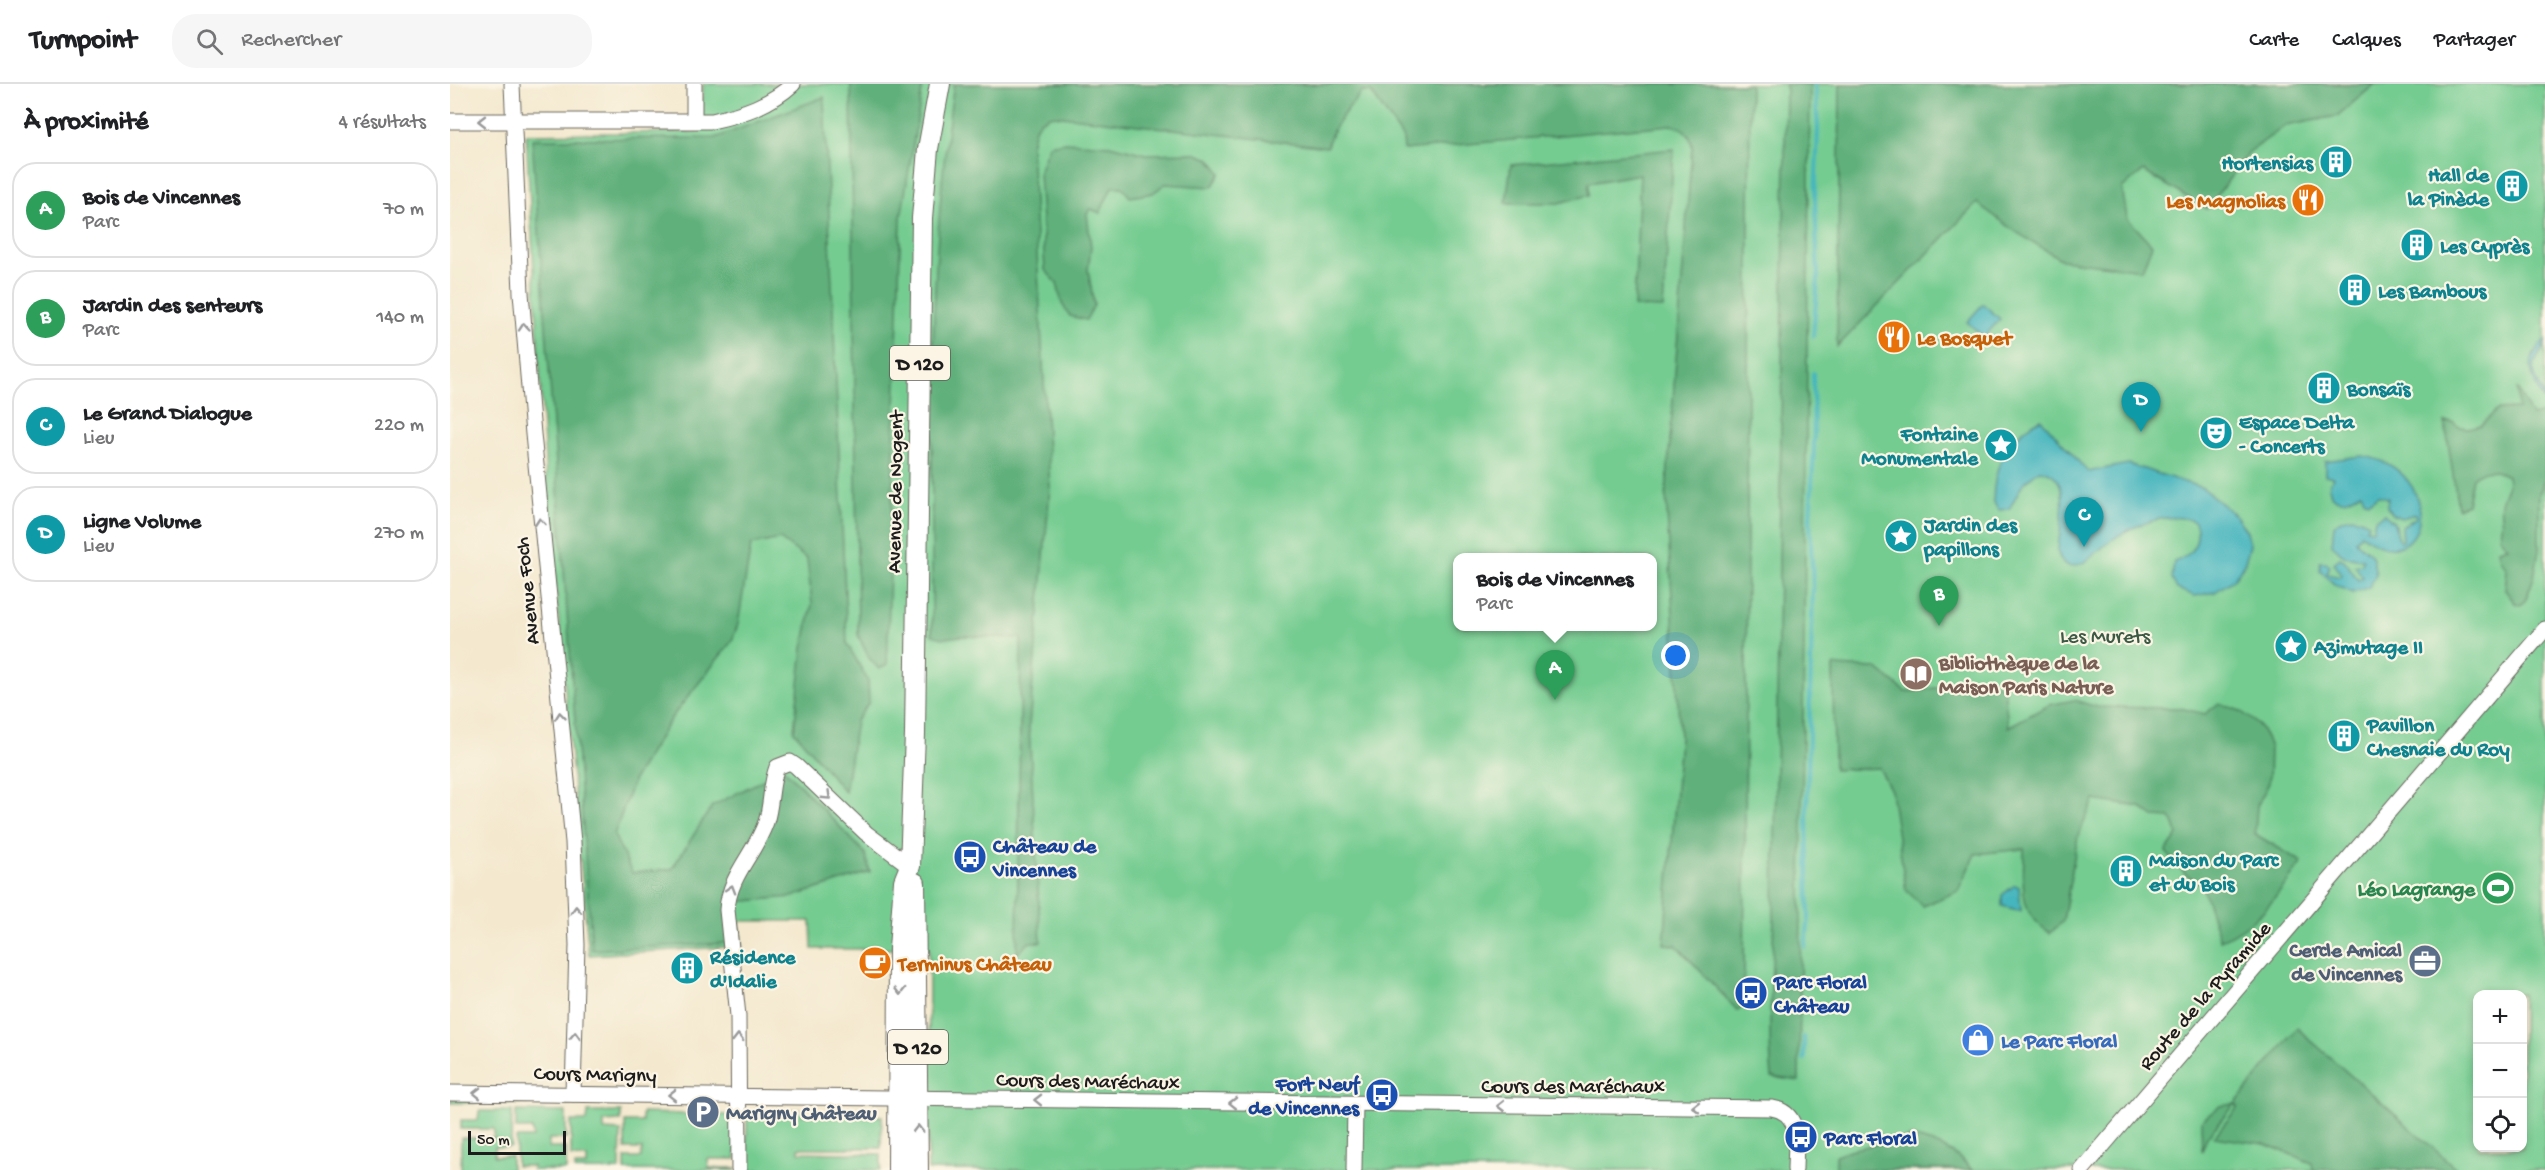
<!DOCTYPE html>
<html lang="fr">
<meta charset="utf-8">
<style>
body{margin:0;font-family:"Gochi Hand",sans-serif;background:#f6f6f6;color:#202124}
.controls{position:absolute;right:18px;bottom:18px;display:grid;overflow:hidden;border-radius:12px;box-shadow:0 3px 9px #0003}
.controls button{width:54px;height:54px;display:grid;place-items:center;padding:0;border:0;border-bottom:2px solid #e0e0e0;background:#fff;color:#202124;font:30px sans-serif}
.scale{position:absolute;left:18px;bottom:15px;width:98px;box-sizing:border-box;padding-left:6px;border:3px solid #1c1c1c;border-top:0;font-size:16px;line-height:21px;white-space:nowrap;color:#1c1c1c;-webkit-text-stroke:4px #fcf5e5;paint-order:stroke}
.you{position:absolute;left:1226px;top:572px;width:21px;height:21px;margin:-15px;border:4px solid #fff;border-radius:50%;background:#1a73e8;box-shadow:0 0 0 9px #1a73e833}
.badge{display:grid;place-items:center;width:39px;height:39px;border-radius:50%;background:#1f6fb2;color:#fff;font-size:20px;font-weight:700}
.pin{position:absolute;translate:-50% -50px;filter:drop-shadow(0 2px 3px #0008)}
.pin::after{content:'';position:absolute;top:32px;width:21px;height:18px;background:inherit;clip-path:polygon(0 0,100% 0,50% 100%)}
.popup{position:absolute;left:1003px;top:469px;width:204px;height:78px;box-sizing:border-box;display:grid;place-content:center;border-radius:12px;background:#fff;filter:drop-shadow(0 2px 4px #0005);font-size:20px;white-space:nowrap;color:#757577}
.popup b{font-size:22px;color:#202124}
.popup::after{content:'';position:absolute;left:50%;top:100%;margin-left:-12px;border:12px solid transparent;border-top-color:#fff}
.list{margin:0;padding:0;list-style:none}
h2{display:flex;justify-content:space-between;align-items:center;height:78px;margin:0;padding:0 24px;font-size:26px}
h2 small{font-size:20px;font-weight:400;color:#757577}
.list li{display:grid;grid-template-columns:39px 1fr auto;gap:18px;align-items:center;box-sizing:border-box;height:96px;margin:0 12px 12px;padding:0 12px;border:2px solid #e0e0e0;border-radius:24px}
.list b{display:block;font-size:22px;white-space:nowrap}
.list p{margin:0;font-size:20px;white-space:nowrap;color:#757577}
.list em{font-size:20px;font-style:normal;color:#757577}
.icon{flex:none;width:33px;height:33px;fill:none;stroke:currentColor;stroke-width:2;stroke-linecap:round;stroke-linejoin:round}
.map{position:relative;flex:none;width:2095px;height:1086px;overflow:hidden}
header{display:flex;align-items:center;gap:36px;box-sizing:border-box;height:84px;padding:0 30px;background:#fff;border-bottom:2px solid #e0e0e0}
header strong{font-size:28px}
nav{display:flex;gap:33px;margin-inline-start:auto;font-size:21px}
.search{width:420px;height:54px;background:#f6f6f6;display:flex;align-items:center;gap:15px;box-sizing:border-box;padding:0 21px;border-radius:24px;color:#757577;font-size:22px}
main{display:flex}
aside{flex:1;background:#fff}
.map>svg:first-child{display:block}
</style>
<header>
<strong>Turnpoint</strong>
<div class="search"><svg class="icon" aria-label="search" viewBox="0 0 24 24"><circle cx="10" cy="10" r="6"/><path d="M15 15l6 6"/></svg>Rechercher</div>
<nav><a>Carte</a><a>Calques</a><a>Partager</a></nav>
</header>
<main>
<aside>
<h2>À proximité<small>4 résultats</small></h2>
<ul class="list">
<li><span class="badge" style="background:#2e9e5b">A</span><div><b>Bois de Vincennes</b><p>Parc</p></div><em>70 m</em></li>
<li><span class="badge" style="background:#2e9e5b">B</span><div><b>Jardin des senteurs</b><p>Parc</p></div><em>140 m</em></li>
<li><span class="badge" style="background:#0f9aa8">C</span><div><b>Le Grand Dialogue</b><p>Lieu</p></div><em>220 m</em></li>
<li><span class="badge" style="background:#0f9aa8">D</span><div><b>Ligne Volume</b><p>Lieu</p></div><em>270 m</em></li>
</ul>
</aside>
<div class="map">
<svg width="2095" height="1086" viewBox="0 0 2095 1086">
<rect width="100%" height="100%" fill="#fcf5e5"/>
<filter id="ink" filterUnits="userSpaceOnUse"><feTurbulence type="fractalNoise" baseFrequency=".0167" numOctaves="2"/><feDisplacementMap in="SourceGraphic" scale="12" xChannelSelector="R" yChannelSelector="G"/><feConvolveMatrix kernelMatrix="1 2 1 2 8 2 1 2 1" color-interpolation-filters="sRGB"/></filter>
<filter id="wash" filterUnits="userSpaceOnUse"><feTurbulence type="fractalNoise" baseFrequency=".008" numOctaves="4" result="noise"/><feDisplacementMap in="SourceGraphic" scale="24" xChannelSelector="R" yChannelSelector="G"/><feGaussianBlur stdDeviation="1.35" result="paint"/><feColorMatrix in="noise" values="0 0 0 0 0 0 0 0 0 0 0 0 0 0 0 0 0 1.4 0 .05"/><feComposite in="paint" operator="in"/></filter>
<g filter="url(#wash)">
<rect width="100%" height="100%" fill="#f4e9cf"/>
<!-- green -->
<g fill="#75cc91" stroke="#487456" stroke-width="1.5" fill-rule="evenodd">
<path d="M 253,0 L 2095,0 L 2095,1086 L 478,1086 L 479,865 L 362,865 L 361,837 L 289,837 L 292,862 L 139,871 L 96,395 L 76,50 L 251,48 ZM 1008,474 L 1202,474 L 1202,542 L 1008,542 ZM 2028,910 L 2072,910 L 2072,1064 L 2028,1064 Z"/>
<path d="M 0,1015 L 137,1017 L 137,1020 L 0,1019 Z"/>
<path d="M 338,1026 L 352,1026 L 352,1031 L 432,1032 L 431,1064 L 349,1064 L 349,1068 L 431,1070 L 431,1086 L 296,1086 L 297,1031 L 338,1031 Z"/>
<path d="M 29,1027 L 62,1027 L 61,1063 L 45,1063 L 44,1072 L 61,1072 L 61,1086 L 11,1086 L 11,1054 L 44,1054 L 44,1045 L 11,1045 L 11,1036 L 28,1036 Z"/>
<path d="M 66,1027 L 116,1028 L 116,1055 L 99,1055 L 99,1064 L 116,1064 L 116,1086 L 82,1086 L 82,1082 L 66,1082 L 66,1054 L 83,1054 L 82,1045 L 66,1045 Z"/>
<path d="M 138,1028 L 171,1028 L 171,1037 L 154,1038 L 154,1046 L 171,1047 L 170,1086 L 125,1086 L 125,1082 L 137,1082 L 137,1074 L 121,1073 L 121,1037 L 137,1037 Z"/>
<path d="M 192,1029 L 287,1031 L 286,1075 L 258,1075 L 259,1084 L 286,1084 L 286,1086 L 175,1086 L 175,1074 L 191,1074 L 192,1065 L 175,1065 L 175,1038 L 192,1038 Z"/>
</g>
<!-- forest -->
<g fill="#60b07b" stroke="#3e664c" stroke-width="1.5">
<path d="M 401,0 L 473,0 L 451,134 L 437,581 L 429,585 L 419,574 L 408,551 Z"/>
<path d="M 504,0 L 1300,0 L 1294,913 L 1291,925 L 1287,926 L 1226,861 L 1214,860 L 1230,654 L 1216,410 L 1242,63 C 1241,50 1233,42 1220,41 L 954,66 L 953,54 L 921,8 L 912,8 C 899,23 881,44 877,63 L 603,31 C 585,36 584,45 581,62 L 600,404 L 579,642 L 591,858 L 580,858 L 567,870 L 571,554 L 512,552 L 493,554 L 482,551 C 483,367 476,182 504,0 Z"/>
<path d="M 1336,0 L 1360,0 L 1349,997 L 1322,993 C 1317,939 1323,884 1324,829 Z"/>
<path d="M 1390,0 L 1925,0 L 1887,32 L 1835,42 L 1799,68 L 1757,125 L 1693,87 L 1672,104 L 1677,134 L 1702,161 L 1692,186 L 1612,176 L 1566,148 L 1527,119 L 1387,263 Z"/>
<path d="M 374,13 L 397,559 L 418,597 L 419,618 L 406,637 L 395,708 L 344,647 L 353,564 L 362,520 L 357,475 L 330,455 L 301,461 L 288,540 L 282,557 L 222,633 L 184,695 L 164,751 L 182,789 L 222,785 L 262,722 L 334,685 L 415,769 L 420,788 L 342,813 L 284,818 L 280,859 L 142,866 L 82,55 L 265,54 Z"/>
<path d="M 615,58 L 660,61 L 696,70 L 744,69 L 760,75 L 771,89 L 762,103 L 715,100 L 703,109 L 680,113 L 672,103 L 662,103 L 650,129 L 641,125 L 637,130 L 641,163 L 638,186 L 644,221 L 636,236 L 620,232 L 612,220 L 607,199 L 595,186 L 589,88 L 599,61 Z"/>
<path d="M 1224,65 L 1213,224 L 1184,223 L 1190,90 L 1139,99 L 1139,111 L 1109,119 L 1056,119 L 1061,81 Z"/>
<path d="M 2067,305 L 2082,332 L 2095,329 L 2095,394 L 2089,410 L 2089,466 L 2084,493 L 2076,515 L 2071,521 L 2065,519 L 2055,506 L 2057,485 L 2050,476 L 2048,466 L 2058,463 L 2049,453 C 2055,436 2049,432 2051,420 C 2053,408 2060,404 2057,392 C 2043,384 2035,384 2022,394 L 2017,420 L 2008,424 L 1995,338 L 2003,338 L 2009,343 L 2018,344 L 2031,341 L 2047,326 L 2068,325 Z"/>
<path d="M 1383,582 L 1426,584 L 1456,608 C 1488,605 1522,594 1554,602 L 1558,643 L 1599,621 L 1624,616 L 1647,623 L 1730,624 L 1755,630 L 1769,619 L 1790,627 L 1804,637 L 1811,644 L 1820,663 L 1819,699 L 1807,722 L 1805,750 L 1852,778 C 1830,808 1807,843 1770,856 L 1752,801 L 1735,790 L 1716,768 L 1728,751 L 1721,734 L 1704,733 L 1690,723 L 1644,716 L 1628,752 L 1613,837 L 1600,849 C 1566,827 1574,800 1574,765 L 1525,770 L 1508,807 L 1473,822 L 1456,806 L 1441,707 L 1429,684 L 1384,686 Z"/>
<path d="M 1847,944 L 1857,953 L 2008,1086 L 1863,1086 L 1862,1079 L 1815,1060 L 1764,1053 L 1788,1023 L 1785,1020 L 1757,1053 L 1752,1067 L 1751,1037 L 1770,1022 L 1785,1020 Z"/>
<path d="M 1461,1053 C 1487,1059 1504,1066 1522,1086 L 1386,1086 L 1386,1072 L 1399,1066 Z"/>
</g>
<!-- water -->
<g fill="#45b5be" stroke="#30686d" stroke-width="1.5">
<path d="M 1533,220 L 1550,235 L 1534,253 L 1517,238 Z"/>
<path d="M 2095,256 C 2095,267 2083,274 2084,287 C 2085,299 2095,307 2095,319 C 2082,297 2072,276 2095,256 Z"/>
<path d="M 1591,335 L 1638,388 L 1678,380 L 1753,404 L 1787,433 L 1797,448 L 1800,461 L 1794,481 L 1783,496 L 1765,508 L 1745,512 L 1727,505 L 1722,495 L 1724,478 C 1742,472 1752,457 1745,438 C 1719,425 1679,443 1658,459 C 1647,467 1637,480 1623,482 C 1614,483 1610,476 1608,468 C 1608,445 1627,389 1589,386 L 1573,400 L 1559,425 L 1549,426 C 1542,419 1543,413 1544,404 C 1547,373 1563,350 1591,335 Z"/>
<path d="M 1912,372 C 1998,384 1979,502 1911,450 L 1906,457 L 1922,471 L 1926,490 L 1919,503 L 1903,509 L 1885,501 L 1870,486 L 1870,478 L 1876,478 L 1880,481 L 1877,490 L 1889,493 L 1891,491 L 1884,479 L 1890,474 L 1895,477 L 1908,496 L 1913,493 L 1905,482 L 1912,480 L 1913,475 L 1894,472 L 1882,460 L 1884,441 C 1895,431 1907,431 1919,440 L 1916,445 L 1923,446 L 1925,435 L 1934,430 L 1944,439 L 1950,458 L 1953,457 L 1952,442 L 1966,434 L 1965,430 L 1952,434 L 1943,431 L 1937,423 L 1938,414 L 1928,411 L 1919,418 L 1914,415 L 1911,408 C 1901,414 1891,421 1881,411 L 1879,403 L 1883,393 L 1875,391 L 1875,377 Z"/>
<path d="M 1565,801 L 1569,803 L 1571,827 L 1552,822 L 1552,811 Z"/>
</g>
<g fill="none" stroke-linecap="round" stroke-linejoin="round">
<!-- stream -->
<g stroke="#45b5be" stroke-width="4">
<path d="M 1363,252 L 1368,195 L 1365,113 L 1368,45 L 1365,0"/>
<path d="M 1355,863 L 1359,834 L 1357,725 L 1363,503 L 1360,436 L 1364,363 L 1363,289"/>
<path d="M 1354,975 L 1354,953"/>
</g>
</g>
</g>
<g filter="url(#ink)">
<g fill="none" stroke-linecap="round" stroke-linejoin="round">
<defs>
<g id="minor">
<path d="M 62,0 L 71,209 L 83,350 L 123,758 L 127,861 L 123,1010"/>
<path d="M 244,36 L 244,0"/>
<path d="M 0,37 L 262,37 C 293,30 320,21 343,0"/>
<path d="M 0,1009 L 1322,1024 C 1353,1029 1345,1062 1345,1086"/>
<path d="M 289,1086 L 288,932 L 277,826 C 279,791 305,770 316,738 C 322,720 320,701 327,683 L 340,678 L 346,682 L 416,749 L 460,782"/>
<path d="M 904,1086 L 905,1020"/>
<path d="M 1632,1086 L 2095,545"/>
</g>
<g id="major">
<path d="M 465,799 L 468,1086"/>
<path d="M 448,1086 L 449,865 L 454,797 L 460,782 L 465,650 L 472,134 L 478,65 L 490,0"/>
</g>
</defs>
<!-- minor casing -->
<use href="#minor" stroke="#68645b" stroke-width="17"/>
<!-- major casing -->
<use href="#major" stroke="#68645b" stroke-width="22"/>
<!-- minor -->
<use href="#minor" stroke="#fff" stroke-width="15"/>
<!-- major -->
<use href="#major" stroke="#fff" stroke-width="20"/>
</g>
<!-- one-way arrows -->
<defs><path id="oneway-chevron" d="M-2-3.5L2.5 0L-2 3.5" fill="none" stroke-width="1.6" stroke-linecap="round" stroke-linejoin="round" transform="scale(1.5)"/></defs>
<g stroke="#999">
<use href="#oneway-chevron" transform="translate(32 37) rotate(-180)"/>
<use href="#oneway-chevron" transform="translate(74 243) rotate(-95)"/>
<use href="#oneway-chevron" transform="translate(90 438) rotate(-95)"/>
<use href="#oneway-chevron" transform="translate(110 632) rotate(-96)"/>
<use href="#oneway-chevron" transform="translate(377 712) rotate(44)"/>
<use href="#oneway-chevron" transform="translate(281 805) rotate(-73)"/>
<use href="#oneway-chevron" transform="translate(126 826) rotate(-92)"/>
<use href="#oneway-chevron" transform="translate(450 907) rotate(90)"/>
<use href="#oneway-chevron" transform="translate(125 952) rotate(-88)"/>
<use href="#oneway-chevron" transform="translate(288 954) rotate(-90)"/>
<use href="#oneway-chevron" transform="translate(27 1009) rotate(-179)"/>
<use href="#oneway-chevron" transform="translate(222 1011) rotate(-179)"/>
<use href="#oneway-chevron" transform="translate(588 1016) rotate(-179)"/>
<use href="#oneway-chevron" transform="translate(783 1019) rotate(-179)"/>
<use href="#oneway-chevron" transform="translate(1051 1022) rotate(-180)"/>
<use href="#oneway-chevron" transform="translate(1246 1023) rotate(-180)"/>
<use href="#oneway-chevron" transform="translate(468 1045) rotate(-90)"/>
</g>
</g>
<!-- icons -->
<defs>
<symbol id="building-disc" viewBox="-11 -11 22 22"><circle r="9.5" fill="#0f9aa8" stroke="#fcf5e5"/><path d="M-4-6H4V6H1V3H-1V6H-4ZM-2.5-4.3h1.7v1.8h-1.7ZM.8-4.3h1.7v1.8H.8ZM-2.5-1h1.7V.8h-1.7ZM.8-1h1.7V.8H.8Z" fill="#fff"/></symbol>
<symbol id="restaurant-disc" viewBox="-11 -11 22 22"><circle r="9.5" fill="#e8710a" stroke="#fcf5e5"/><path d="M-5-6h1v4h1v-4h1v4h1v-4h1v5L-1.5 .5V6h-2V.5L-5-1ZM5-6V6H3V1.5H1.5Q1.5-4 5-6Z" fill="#fff"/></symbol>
<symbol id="theatre-disc" viewBox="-11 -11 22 22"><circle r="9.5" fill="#0f9aa8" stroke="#fcf5e5"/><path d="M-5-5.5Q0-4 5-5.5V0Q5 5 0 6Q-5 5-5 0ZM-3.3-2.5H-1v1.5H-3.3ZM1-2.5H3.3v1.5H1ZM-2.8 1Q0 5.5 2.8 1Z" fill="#fff"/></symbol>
<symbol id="sight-disc" viewBox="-11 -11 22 22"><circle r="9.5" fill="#0f9aa8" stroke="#fcf5e5"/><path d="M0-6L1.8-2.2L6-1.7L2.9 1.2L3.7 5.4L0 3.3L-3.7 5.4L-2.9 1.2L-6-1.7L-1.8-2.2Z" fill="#fff"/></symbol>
<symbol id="library-disc" viewBox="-11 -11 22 22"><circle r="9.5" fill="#8d6e63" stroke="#fcf5e5"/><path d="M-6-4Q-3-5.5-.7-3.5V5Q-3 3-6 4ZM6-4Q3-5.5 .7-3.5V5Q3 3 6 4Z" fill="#fff"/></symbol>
<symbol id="bus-disc" viewBox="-11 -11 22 22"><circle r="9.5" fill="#1a4fb4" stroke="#fcf5e5"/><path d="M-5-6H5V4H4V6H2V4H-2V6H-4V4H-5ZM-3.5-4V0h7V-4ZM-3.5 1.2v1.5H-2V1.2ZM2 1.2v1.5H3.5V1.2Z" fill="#fff"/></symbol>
<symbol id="stadium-disc" viewBox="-11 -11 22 22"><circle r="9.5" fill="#2e9e5b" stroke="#fcf5e5"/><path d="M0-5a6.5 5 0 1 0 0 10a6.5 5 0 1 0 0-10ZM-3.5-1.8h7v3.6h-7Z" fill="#fff"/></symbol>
<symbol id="office-disc" viewBox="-11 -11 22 22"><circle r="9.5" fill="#5c6f8a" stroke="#fcf5e5"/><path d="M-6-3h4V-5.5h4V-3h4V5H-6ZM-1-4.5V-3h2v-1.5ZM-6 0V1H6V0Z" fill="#fff"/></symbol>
<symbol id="cafe-disc" viewBox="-11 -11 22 22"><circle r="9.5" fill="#e8710a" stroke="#fcf5e5"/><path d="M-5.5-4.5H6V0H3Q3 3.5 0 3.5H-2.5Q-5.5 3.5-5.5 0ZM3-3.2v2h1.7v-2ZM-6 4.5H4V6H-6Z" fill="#fff"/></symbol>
<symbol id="shop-disc" viewBox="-11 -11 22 22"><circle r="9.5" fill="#3f7fe0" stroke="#fcf5e5"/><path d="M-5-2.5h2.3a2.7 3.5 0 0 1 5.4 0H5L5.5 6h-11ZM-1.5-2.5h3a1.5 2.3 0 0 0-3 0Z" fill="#fff"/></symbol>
<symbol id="parking-disc" viewBox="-11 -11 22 22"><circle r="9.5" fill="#5c6f8a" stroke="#fcf5e5"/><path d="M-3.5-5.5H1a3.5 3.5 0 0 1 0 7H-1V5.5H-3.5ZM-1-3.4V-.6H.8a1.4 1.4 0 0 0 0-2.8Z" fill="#fff"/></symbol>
</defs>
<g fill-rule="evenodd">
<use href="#building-disc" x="1867" y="59" width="38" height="38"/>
<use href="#building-disc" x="2043" y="83" width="38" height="38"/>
<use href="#restaurant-disc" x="1839" y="97" width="38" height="38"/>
<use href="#building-disc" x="1948" y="142" width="38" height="38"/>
<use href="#building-disc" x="1886" y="187" width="38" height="38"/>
<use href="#restaurant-disc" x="1425" y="234" width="38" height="38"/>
<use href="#building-disc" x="1855" y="285" width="38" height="38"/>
<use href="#theatre-disc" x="1747" y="330" width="38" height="38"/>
<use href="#sight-disc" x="1532" y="342" width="38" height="38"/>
<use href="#sight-disc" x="1432" y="433" width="38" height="38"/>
<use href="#sight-disc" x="1822" y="543" width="38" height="38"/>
<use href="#library-disc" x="1447" y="571" width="38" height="38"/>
<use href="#building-disc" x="1875" y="633" width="38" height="38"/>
<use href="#bus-disc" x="501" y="754" width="38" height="38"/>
<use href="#building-disc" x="1657" y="768" width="38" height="38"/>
<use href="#stadium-disc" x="2029" y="785" width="38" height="38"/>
<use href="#office-disc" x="1956" y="858" width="38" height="38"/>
<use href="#cafe-disc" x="406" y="860" width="38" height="38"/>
<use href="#building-disc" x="218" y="865" width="38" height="38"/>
<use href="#bus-disc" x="1282" y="890" width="38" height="38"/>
<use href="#shop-disc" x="1509" y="937" width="38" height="38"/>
<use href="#bus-disc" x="913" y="992" width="38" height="38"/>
<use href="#parking-disc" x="234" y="1009" width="38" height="38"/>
<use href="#bus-disc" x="1332" y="1034" width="38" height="38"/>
</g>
<g text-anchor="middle" stroke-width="4.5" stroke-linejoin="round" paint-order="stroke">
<!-- shield labels -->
<g fill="#fcf5e5" stroke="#5f5d58" stroke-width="1.5">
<rect x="440" y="262" width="60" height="34" rx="4.5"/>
<rect x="438" y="946" width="60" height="34" rx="4.5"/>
</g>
<g font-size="20" font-weight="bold" fill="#1c1c1c">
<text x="470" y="286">D 120</text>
<text x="468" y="970">D 120</text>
</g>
<!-- culture labels -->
<g font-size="21" font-weight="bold" fill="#0d838f" stroke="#fcf5e5" text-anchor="start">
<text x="1863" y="85" text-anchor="end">Hortensias</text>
<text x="2039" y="97" text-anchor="end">Hall de<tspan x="2039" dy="24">la Pinède</tspan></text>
<text x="1990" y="168">Les Cyprès</text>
<text x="1928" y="213">Les Bambous</text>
<text x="1897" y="311">Bonsaïs</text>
<text x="1789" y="344">Espace Delta<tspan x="1789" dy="24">- Concerts</tspan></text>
<text x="1528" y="356" text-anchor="end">Fontaine<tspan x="1528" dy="24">Monumentale</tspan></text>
<text x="1474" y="447">Jardin des<tspan x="1474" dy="24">papillons</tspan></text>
<text x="1864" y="569">Azimutage II</text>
<text x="1917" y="647">Pavillon<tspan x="1917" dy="24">Chesnaie du Roy</tspan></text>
<text x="1699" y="782">Maison du Parc<tspan x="1699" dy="24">et du Bois</tspan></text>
<text x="260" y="879">Résidence<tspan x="260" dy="24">d'Idalie</tspan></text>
</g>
<!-- food labels -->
<g font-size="21" font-weight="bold" fill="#c56008" stroke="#fcf5e5" text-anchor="start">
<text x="1835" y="123" text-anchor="end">Les Magnolias</text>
<text x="1467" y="260">Le Bosquet</text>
<text x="448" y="886">Terminus Château</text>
</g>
<!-- street labels -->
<g font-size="21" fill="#1c1c1c" stroke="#fcf5e5">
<text transform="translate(444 408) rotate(-89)" y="7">Avenue de Nogent</text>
<text transform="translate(76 507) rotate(-96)" y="7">Avenue Foch</text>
<text transform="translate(1754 911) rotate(-49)" y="7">Route de la Pyramide</text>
<text transform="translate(145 989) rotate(1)" y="7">Cours Marigny</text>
<text transform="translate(638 996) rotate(1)" y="7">Cours des Maréchaux</text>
<text x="1123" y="1008">Cours des Maréchaux</text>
</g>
<!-- park labels -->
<g font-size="21" fill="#3b5a45" stroke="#fcf5e5">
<text x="1655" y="558">Les Murets</text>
</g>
<!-- education labels -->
<g font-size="21" font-weight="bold" fill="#785e54" stroke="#fcf5e5" text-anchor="start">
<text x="1489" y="585">Bibliothèque de la<tspan x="1489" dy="24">Maison Paris Nature</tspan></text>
</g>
<!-- transit labels -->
<g font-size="21" font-weight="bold" fill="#164399" stroke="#fcf5e5" text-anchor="start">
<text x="543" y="768">Château de<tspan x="543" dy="24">Vincennes</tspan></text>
<text x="1324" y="904">Parc Floral<tspan x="1324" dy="24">Château</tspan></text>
<text x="909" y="1006" text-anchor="end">Fort Neuf<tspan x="909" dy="24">de Vincennes</tspan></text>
<text x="1374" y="1060">Parc Floral</text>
</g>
<!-- leisure labels -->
<g font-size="21" font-weight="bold" fill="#27864d" stroke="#fcf5e5" text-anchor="end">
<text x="2025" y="811">Léo Lagrange</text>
</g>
<!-- service labels -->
<g font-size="21" font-weight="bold" fill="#4e5e75" stroke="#fcf5e5" text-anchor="end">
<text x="1952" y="872">Cercle Amical<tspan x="1952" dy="24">de Vincennes</tspan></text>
<text x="276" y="1035" text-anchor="start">Marigny Château</text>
</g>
<!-- shop labels -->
<g font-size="21" font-weight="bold" fill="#366cbe" stroke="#fcf5e5" text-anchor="start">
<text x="1551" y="963">Le Parc Floral</text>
</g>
</g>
</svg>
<div class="controls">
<button>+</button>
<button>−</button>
<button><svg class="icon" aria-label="locate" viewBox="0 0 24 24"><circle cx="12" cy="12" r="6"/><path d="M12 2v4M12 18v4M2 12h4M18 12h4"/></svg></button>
</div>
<div class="scale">50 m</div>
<div class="you"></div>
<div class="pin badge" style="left:1105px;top:616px;background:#2e9e5b">A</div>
<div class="popup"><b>Bois de Vincennes</b>Parc</div>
<div class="pin badge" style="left:1489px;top:542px;background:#2e9e5b">B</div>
<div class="pin badge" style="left:1634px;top:463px;background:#0f9aa8">C</div>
<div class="pin badge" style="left:1691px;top:348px;background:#0f9aa8">D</div>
</div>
</main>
